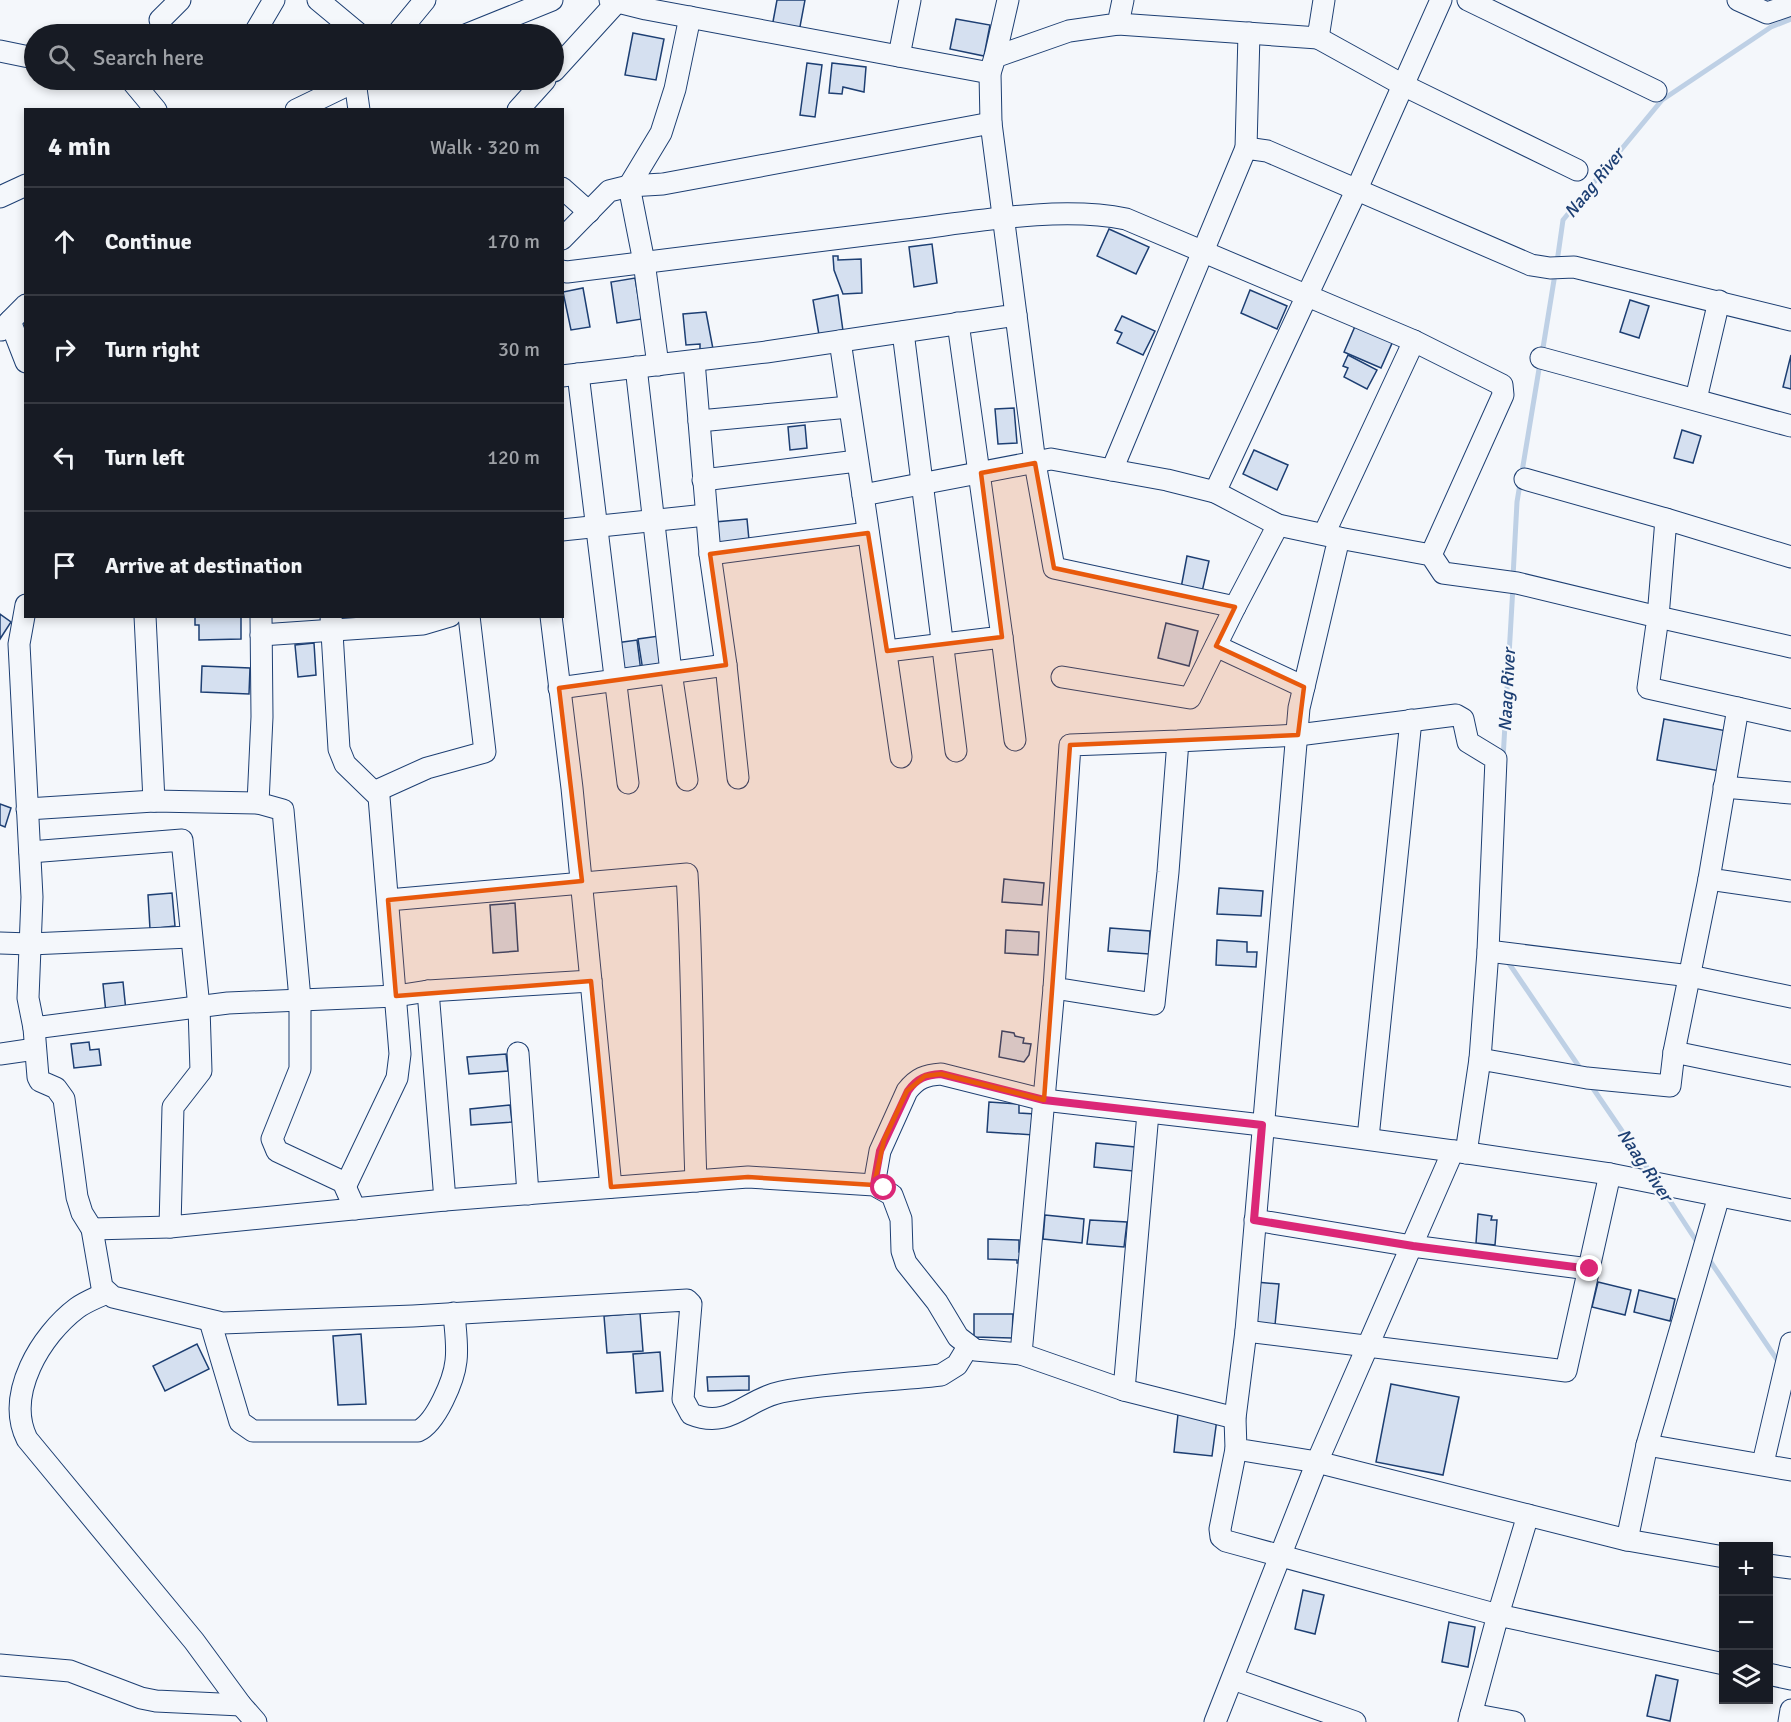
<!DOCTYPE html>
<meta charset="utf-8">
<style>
body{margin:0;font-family:Signika,sans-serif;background:#242831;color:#f1f3f6}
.controls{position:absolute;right:18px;bottom:18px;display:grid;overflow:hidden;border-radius:0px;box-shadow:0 3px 9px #0003}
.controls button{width:54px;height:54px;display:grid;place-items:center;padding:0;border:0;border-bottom:2px solid #363941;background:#171b24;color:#f1f3f6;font:30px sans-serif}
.stop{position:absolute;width:18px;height:18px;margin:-14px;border:4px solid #db2777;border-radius:50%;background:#fff}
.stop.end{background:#db2777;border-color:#fff;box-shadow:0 2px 6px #0008}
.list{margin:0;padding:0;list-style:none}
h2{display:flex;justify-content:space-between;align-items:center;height:78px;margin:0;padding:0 24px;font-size:26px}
h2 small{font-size:20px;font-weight:400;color:#9ea1a6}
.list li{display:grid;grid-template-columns:39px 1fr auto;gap:18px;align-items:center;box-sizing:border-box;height:108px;padding:0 24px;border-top:2px solid #363941}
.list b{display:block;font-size:22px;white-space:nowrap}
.list em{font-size:20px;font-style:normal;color:#9ea1a6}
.icon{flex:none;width:33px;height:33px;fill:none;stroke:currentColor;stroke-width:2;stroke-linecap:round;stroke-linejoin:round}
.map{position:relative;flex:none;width:1791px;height:1722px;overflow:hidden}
.search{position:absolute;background:#171b24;box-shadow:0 3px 9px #0003;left:24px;top:24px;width:540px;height:66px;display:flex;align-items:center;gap:15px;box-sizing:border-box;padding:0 21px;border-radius:33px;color:#9ea1a6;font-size:22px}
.panel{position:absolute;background:#171b24;box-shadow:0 3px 9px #0003;left:24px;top:108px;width:540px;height:510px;border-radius:0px}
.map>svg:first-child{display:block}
</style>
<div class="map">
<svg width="1791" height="1722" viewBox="0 0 1791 1722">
<rect width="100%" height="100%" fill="#f4f7fb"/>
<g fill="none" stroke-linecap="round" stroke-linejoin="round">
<!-- stream -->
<g stroke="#bed0e5" stroke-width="5">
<path d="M 1557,262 L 1563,220 L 1662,100 L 1771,27 L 1791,19"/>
<path d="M 1542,354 L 1555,274"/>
<path d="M 1513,577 L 1517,502 L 1540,363"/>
<path d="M 1503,759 L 1513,586"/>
<path d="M 1506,959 L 1582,1071"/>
<path d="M 1590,1084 L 1652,1175"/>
<path d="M 1663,1190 L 1699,1245"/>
<path d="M 1708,1258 L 1780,1364"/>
</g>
</g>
<!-- building -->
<g fill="#d5e0f0" stroke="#1d3f73" stroke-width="1.5">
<path d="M 777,0 L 805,0 L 799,32 L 772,27 Z"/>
<path d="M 956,19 L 990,25 L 984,56 L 950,49 Z"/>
<path d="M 633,33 L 664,39 L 656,80 L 625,75 Z"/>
<path d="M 807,63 L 822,65 L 815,117 L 800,115 Z"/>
<path d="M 832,63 L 866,67 L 864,92 L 843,87 L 842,94 L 829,93 Z"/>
<path d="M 1109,229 L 1149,247 L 1136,274 L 1097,256 Z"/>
<path d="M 932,244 L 937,283 L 914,287 L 909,247 Z"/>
<path d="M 833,256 L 838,256 L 838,260 L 861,259 L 862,293 L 843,294 L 834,270 Z"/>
<path d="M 635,278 L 642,319 L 617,323 L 611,282 Z"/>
<path d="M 583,288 L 590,327 L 571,330 L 563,292 Z"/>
<path d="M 1250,290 L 1287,306 L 1277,329 L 1241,313 Z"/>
<path d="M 838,295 L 843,331 L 819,335 L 813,300 Z"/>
<path d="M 1630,300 L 1649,306 L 1639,338 L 1620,332 Z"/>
<path d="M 706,312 L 713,349 L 700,351 L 700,344 L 686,345 L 683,314 Z"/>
<path d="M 1122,316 L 1155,331 L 1143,355 L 1117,343 L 1122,333 L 1115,330 Z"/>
<path d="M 1356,324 L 1393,341 L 1381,368 L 1344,352 Z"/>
<path d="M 1348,355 L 1377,370 L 1367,389 L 1344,377 L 1348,368 L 1343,366 Z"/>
<path d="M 1791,355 L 1791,389 L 1783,387 Z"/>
<path d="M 1014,408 L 1017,443 L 998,444 L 995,409 Z"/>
<path d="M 805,425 L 807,448 L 790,450 L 788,427 Z"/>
<path d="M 1682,430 L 1701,436 L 1693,463 L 1674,458 Z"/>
<path d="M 1254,450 L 1288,465 L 1277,490 L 1243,474 Z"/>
<path d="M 747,519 L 749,540 L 717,543 L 715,522 Z"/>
<path d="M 1187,556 L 1209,561 L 1202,592 L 1181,588 Z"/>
<path d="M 0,614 L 11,622 L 0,639 Z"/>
<path d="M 195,616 L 241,617 L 241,639 L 199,640 L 199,625 L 195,625 Z"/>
<path d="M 1166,623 L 1198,631 L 1189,666 L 1158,658 Z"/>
<path d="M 659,636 L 664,668 L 643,671 L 638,639 Z"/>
<path d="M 637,640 L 641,672 L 621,675 L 616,643 Z"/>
<path d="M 314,643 L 316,675 L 298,677 L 295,645 Z"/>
<path d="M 202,666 L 250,668 L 249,694 L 201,692 Z"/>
<path d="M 1664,719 L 1727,731 L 1720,771 L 1657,760 Z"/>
<path d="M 0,804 L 11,808 L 5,827 L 0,825 Z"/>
<path d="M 1004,879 L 1044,883 L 1042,905 L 1002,902 Z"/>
<path d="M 1219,888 L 1263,891 L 1261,916 L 1217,914 Z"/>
<path d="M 172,893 L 175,926 L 150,929 L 148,895 Z"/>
<path d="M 515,903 L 518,951 L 493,953 L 490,905 Z"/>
<path d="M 1110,928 L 1150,931 L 1149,954 L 1108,951 Z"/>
<path d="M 1006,930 L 1039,932 L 1038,955 L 1005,953 Z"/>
<path d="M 1217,940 L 1247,942 L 1247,952 L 1257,952 L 1256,967 L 1216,965 Z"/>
<path d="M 123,982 L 126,1011 L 106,1013 L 103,984 Z"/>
<path d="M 1002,1031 L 1014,1033 L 1015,1036 L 1024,1038 L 1023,1043 L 1031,1044 L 1029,1055 L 1024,1062 L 999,1057 Z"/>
<path d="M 89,1042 L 90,1050 L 99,1049 L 101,1065 L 74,1068 L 71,1044 Z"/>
<path d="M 506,1054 L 508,1071 L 469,1074 L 467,1057 Z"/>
<path d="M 989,1102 L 1019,1104 L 1019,1113 L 1035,1114 L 1034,1135 L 987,1132 Z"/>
<path d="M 510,1105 L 512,1122 L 471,1125 L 470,1109 Z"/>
<path d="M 1096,1143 L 1135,1147 L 1133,1171 L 1094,1167 Z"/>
<path d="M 1478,1214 L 1492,1216 L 1491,1220 L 1497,1220 L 1495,1245 L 1476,1243 Z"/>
<path d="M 1045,1215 L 1084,1219 L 1082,1243 L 1043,1239 Z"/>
<path d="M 1090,1220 L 1127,1222 L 1124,1247 L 1087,1244 Z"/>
<path d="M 988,1239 L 1019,1240 L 1019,1252 L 1021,1252 L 1024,1263 L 1017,1263 L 1017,1260 L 988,1259 Z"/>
<path d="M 1256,1282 L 1279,1284 L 1275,1325 L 1252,1323 Z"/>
<path d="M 1598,1282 L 1631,1290 L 1625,1315 L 1592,1307 Z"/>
<path d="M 1639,1290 L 1675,1299 L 1670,1321 L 1634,1312 Z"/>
<path d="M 640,1313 L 643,1351 L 607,1353 L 604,1316 Z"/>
<path d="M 974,1314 L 1013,1314 L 1012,1338 L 974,1337 Z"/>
<path d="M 361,1334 L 366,1404 L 338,1405 L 333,1336 Z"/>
<path d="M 197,1344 L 209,1369 L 165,1391 L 153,1366 Z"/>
<path d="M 660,1352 L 663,1391 L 636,1393 L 633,1354 Z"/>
<path d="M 749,1376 L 749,1390 L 708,1391 L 707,1377 Z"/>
<path d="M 1391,1384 L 1459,1397 L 1443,1475 L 1376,1462 Z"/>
<path d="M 1178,1414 L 1217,1419 L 1212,1456 L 1174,1452 Z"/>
<path d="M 1303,1590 L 1324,1595 L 1315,1634 L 1295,1629 Z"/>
<path d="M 1449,1622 L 1475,1627 L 1468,1667 L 1442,1662 Z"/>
<path d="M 1656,1675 L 1678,1680 L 1670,1721 L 1647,1716 Z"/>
</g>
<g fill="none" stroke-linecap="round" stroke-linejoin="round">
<defs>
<g id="minor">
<path d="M 318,0 L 359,34"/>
<path d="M 610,0 L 646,9 L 990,73"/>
<path d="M 1468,0 L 1656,91"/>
<path d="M 1738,0 L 1767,13 L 1791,5"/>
<path d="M 160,20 L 180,0"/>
<path d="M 1118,24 L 1318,38 L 1324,0"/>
<path d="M 254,34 L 274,0"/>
<path d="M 397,34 L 425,0"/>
<path d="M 468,34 L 552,0"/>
<path d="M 1318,38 L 1403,85 L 1577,170"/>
<path d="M 0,51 L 34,58"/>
<path d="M 899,56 L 910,0"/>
<path d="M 995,57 L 1008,0"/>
<path d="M 554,71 L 616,3"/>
<path d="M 131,80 L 156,110"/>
<path d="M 355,81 L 359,110"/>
<path d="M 296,110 L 358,80"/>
<path d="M 518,110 L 545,80"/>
<path d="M 1246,148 L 1249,33"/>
<path d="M 562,188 L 589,212"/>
<path d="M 0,197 L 26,185"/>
<path d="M 562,239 L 609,191 L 629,186 L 663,184 L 991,123"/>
<path d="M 562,271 L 567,272 C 678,258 788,245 898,231 C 968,223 1057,205 1126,219 L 1414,341 L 1502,385 L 1503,395 L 1431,555"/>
<path d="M 1016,315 L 1035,463 L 1054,568 L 1235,607 L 1190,698 L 1062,677"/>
<path d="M 10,321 L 26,362"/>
<path d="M 1,330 L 26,305"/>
<path d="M 903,332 L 956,751"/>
<path d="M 840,341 L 863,495"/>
<path d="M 1541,358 L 1791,426"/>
<path d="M 694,361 L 710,554 L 726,665 L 738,778"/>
<path d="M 658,365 L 644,262 L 629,186 L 661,133 L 675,89 L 690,17"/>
<path d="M 636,367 L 671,672 L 687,780"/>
<path d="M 578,374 L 628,783"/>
<path d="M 562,376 L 766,352 L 1016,315 L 991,123 L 990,73 L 995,57 L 1069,31 L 1118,24 L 1123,0"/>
<path d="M 1696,399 L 1719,301"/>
<path d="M 699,421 L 849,407"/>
<path d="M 1112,470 L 1246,148 L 1267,151 L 1531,265 L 1550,268 L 1574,267 L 1791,320"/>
<path d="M 1525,479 L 1666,519"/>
<path d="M 703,480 L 857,461"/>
<path d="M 562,530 L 706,515"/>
<path d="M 1324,534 L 1414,341"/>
<path d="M 1339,538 L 1431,555 L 1443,573 L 1517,583 L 1658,617 L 1648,688 L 1791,720"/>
<path d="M 710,554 L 868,533"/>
<path d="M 1791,557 L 1666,519 L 1658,617 L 1791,647"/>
<path d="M 26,605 L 19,644 L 32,897 L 28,998 L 34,1028 L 228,1003 L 396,996 L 428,991 L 591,981 L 572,788 L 551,616"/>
<path d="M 1235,607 L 1278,525"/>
<path d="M 145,616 L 154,801"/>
<path d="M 261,616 L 262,717 L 258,803 L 283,810 L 300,999 L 300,1069 L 272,1139 L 277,1151 L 343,1182 L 355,1209"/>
<path d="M 331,616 L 339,749 L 345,764 L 379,797 L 400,1054 L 397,1078 L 346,1185"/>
<path d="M 261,635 L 423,624 L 450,616"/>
<path d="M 1002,637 L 1015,740"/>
<path d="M 1216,646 L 1304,687"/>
<path d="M 887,651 L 1002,637 L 958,323"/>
<path d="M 559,688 L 726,665"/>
<path d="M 1738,708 L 1709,879 L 1791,891"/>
<path d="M 1178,741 L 1070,745 L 1054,988 L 1154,1004 L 1168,872 L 1178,741 L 1298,735 L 1456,715 L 1463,719 L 1468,742 L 1496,759 L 1488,951 L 1480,1059"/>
<path d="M 901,757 L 863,495 L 1051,459 L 1167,480 L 1215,492"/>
<path d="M 1724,787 L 1791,793"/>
<path d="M 376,791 L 427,768 L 485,752 L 469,616"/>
<path d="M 27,809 L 154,801 L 258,803"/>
<path d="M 30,852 L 182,840 L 199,1007 L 201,1071 L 173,1107 L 170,1227 L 445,1200 L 748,1177 L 874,1185 L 892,1195 L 901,1219 L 902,1251 L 906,1263 L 937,1302 L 958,1337 L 975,1350 L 1021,1354"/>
<path d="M 388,900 L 687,874 C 693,976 692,1078 696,1181"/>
<path d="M 0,943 L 30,944 L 190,937"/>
<path d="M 1488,951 L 1690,976 L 1791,997"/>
<path d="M 591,981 L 611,1187"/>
<path d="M 1054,988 L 1021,1354 L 1124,1390 L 1148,1113"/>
<path d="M 428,991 L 445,1200"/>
<path d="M 34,1028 L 38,1077 L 40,1081 L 56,1088 L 64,1099 L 77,1197 L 82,1213 L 92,1229 L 102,1287 L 113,1297 L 222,1323 L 413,1316 L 687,1300 L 691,1304 L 683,1399 L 691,1414 C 730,1430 746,1399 781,1392 C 831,1382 890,1381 941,1375 L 957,1365 L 968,1347"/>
<path d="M 1674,1052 L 1791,1076"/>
<path d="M 518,1053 L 528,1194"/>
<path d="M 0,1054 L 35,1049"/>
<path d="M 1368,1138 L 1411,720"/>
<path d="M 1454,1151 L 1610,1174 L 1791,1210"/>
<path d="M 1466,1153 L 1480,1059 L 1587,1078 L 1670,1086 L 1674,1052 L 1709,879"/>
<path d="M 874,1185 L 880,1151 L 907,1091 C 917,1078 926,1075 941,1074 L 1044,1100 L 1262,1125 L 1453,1151 L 1317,1462 L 1627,1540 L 1724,1557"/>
<path d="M 1255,1220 L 1412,1246 L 1589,1269"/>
<path d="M 92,1229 L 170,1227"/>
<path d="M 106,1293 C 96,1298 85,1302 77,1308 C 41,1335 5,1394 27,1439 L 194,1641 L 241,1705 L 256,1722"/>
<path d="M 210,1321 L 240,1422 L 253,1431 L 418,1431 C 436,1423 454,1380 456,1361 C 458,1346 455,1328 454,1313"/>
<path d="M 1246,1331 L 1566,1371 L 1610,1174"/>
<path d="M 1124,1390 L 1235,1418"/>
<path d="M 1647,1445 L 1791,1470"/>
<path d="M 1236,1449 L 1220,1529 L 1221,1537 L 1226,1541 L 1498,1615 L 1528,1515"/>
<path d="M 1763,1463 L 1791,1343"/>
<path d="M 1627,1540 L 1647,1445 L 1719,1196"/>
<path d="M 1768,1565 L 1791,1568"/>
<path d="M 0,1665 L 70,1671 L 141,1698 L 156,1701 L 241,1705"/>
<path d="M 1768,1674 L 1791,1679"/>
<path d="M 1233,1679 L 1355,1722"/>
<path d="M 1471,1714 L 1514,1722"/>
<path d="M 1215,1722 L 1317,1462 L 1236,1449 L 1235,1418 L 1246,1331 L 1299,708 L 1339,538 L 1278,525 L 1215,492 L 1356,191 L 1441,0"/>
<path d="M 1469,1722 L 1498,1615 L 1724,1664"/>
<path d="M 1789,1722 L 1791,1710"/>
</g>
</defs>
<!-- minor casing -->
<use href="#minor" stroke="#1d3f73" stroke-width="23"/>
<!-- minor -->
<use href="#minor" stroke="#f4f7fb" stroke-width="21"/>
</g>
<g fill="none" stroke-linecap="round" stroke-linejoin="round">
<!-- route -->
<path stroke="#db2777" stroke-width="8" d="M 884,1188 L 874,1185 L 880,1151 L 908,1091 C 917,1078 926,1075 941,1074 L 1044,1100 L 1262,1125 L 1254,1220 L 1413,1246 L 1590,1269"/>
</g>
<!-- marked area -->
<path fill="#e8590c" fill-opacity="0.2" stroke="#e8590c" stroke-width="4.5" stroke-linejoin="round" d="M 1035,463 L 1054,568 L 1235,607 L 1216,646 L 1304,687 L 1298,735 L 1070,745 L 1044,1100 L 941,1074 L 925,1076 L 907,1091 L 884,1140 L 874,1185 L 748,1177 L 611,1187 L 591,981 L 396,996 L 388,900 L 582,881 L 559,688 L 726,665 L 710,554 L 868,533 L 887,651 L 1002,637 L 981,473 Z"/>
<g text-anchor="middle" stroke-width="4.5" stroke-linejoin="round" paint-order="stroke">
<!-- water labels -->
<g font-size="18" font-style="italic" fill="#1d3f73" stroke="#f4f7fb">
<text transform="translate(1594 183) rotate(-51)" y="6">Naag River</text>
<text transform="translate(1507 690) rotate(-87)" y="6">Naag River</text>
<text transform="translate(1645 1165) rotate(56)" y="6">Naag River</text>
</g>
</g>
</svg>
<div class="controls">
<button>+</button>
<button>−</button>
<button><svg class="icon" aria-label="layers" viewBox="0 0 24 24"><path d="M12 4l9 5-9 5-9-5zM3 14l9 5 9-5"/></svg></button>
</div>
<div class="stop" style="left:884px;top:1188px"></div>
<div class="stop end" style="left:1590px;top:1269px"></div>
<div class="search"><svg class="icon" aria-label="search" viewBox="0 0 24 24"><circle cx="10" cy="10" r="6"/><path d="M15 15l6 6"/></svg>Search here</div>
<section class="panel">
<h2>4 min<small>Walk · 320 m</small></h2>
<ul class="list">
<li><svg class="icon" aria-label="ahead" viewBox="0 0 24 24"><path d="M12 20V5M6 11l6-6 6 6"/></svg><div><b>Continue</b></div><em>170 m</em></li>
<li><svg class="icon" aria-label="right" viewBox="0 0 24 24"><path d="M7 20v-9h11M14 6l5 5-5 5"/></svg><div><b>Turn right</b></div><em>30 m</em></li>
<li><svg class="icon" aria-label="left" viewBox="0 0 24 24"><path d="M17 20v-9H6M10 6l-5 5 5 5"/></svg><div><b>Turn left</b></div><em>120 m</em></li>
<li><svg class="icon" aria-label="arrive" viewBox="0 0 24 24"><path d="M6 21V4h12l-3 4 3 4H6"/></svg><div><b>Arrive at destination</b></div></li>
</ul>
</section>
</div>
